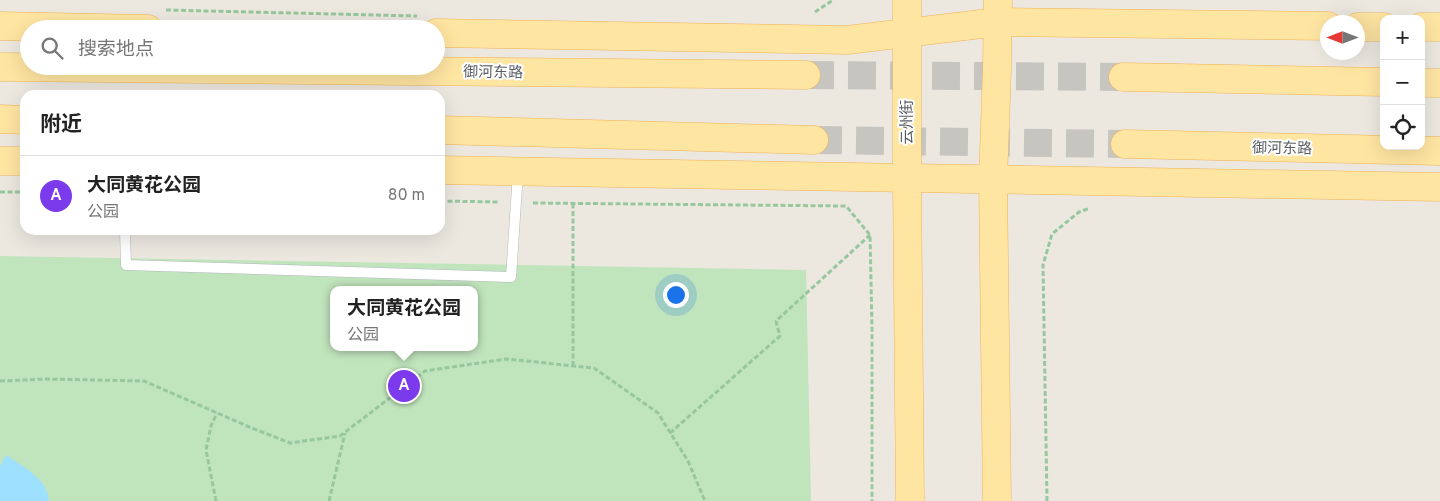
<!DOCTYPE html>
<html lang="zh">
<meta charset="utf-8">
<style>
body{margin:0;font-family:Overpass,"Noto Sans SC",sans-serif;background:#f6f6f6;color:#222}
.controls{position:absolute;right:15px;top:15px;display:grid;overflow:hidden;border-radius:10px;box-shadow:0 5px 20px #0002}
.controls button{width:45px;height:45px;display:grid;place-items:center;padding:0;border:0;border-bottom:1px solid #e0e0e0;background:#fff;color:#222;font:25px sans-serif}
.compass{position:absolute;left:1320px;top:15px;width:45px;height:45px;border-radius:50%;background:#fff;box-shadow:0 5px 20px #0002;rotate:270deg}
.you{position:absolute;left:675px;top:294px;width:18px;height:18px;margin:-12px;border:4px solid #fff;border-radius:50%;background:#1a73e8;box-shadow:0 0 0 8px #1a73e833}
.badge{display:grid;place-items:center;width:32px;height:32px;border-radius:50%;background:#7c3aed;color:#fff;font-size:16px;font-weight:700}
.pin{position:absolute;translate:-50% -50%;border:2px solid #fff;box-shadow:0 1px 5px #0006}
.popup{position:absolute;left:330px;top:286px;width:148px;height:65px;box-sizing:border-box;display:grid;place-content:center;border-radius:10px;background:#fff;filter:drop-shadow(0 1px 4px #0005);font-size:16px;white-space:nowrap;color:#767676}
.popup b{font-size:19px;color:#222}
.popup::after{content:'';position:absolute;left:50%;top:100%;margin-left:-10px;border:10px solid transparent;border-top-color:#fff}
.list{margin:0;padding:0;list-style:none}
h2{display:flex;justify-content:space-between;align-items:center;height:65px;margin:0;padding:0 20px;font-size:21px}
h2 small{font-size:16px;font-weight:400;color:#767676}
.list li{display:grid;grid-template-columns:32px 1fr auto;gap:15px;align-items:center;box-sizing:border-box;height:80px;padding:0 20px;border-top:1px solid #e0e0e0}
.list b{display:block;font-size:19px;white-space:nowrap}
.list p{margin:0;font-size:16px;white-space:nowrap;color:#767676}
.list em{font-size:16px;font-style:normal;color:#767676}
.icon{flex:none;width:28px;height:28px;fill:none;stroke:currentColor;stroke-width:2;stroke-linecap:round;stroke-linejoin:round}
.map{position:relative;flex:none;width:1440px;height:501px;overflow:hidden}
.search{position:absolute;background:#fff;box-shadow:0 5px 20px #0002;left:20px;top:20px;width:425px;height:55px;display:flex;align-items:center;gap:12px;box-sizing:border-box;padding:0 18px;border-radius:28px;color:#767676;font-size:19px}
.panel{position:absolute;background:#fff;box-shadow:0 5px 20px #0002;left:20px;top:90px;width:425px;height:145px;border-radius:15px}
.map>svg:first-child{display:block}
</style>
<div class="map">
<svg width="1440" height="501" viewBox="0 0 1440 501">
<rect width="100%" height="100%" fill="#ece8e0"/>
<!-- green -->
<path fill="#c0e4bc" fill-rule="evenodd" d="M 0,256 L 806,270 L 811,501 L 0,501 ZM 334,290 L 474,290 L 474,347 L 334,347 Z"/>
<!-- water -->
<path fill="#9de0ff" d="M 6,455 C 22,466 48,479 49,501 L 0,501 L 0,467 Z"/>
<g fill="none" stroke-linecap="round" stroke-linejoin="round">
<!-- primary-tunnel -->
<g stroke="#c7c5c0" stroke-width="28" stroke-dasharray="28 14" stroke-linecap="butt">
<path d="M 806,75 L 1123,77"/>
<path d="M 814,140 L 1125,144"/>
</g>
<defs>
<path id="service" d="M 125,230 L 126,265 L 511,277 L 518,172"/>
<g id="primary">
<path d="M 907,0 L 907,179 L 910,501"/>
<path d="M 0,26 L 148,29"/>
<path d="M 1358,27 L 1384,27"/>
<path d="M 1421,27 L 1440,27"/>
<path d="M 436,33 L 847,40 L 998,22 L 1328,26"/>
<path d="M 0,67 L 806,75"/>
<path d="M 1123,77 L 1384,82"/>
<path d="M 1421,83 L 1440,83"/>
<path d="M 0,119 L 25,120"/>
<path d="M 440,130 L 814,140"/>
<path d="M 1125,144 L 1440,151"/>
<path d="M 0,161 L 25,161"/>
<path d="M 440,170 L 1440,187"/>
<path d="M 997,501 L 993,180 L 997,69 L 998,0"/>
</g>
</defs>
<!-- service casing -->
<use href="#service" stroke="#b3b7bb" stroke-width="11"/>
<!-- primary casing -->
<use href="#primary" stroke="#f1b254" stroke-width="29"/>
<!-- path -->
<g stroke="#97c79e" stroke-width="3" stroke-dasharray="5 2.5" stroke-linecap="butt">
<path d="M 166,10 L 417,16"/>
<path d="M 815,12 L 833,0"/>
<path d="M 0,192 L 25,192"/>
<path d="M 440,201 L 499,202"/>
<path d="M 533,203 L 846,206 L 870,235 L 872,328 L 872,501"/>
<path d="M 573,366 L 573,203"/>
<path d="M 0,381 L 46,379 L 144,381 L 252,428 L 290,443 L 340,436 L 425,371 L 506,359 L 594,368 L 658,413 L 688,461 L 705,501"/>
<path d="M 670,433 L 780,336 L 776,321 L 870,235"/>
<path d="M 216,501 L 206,450 L 211,426 L 217,413"/>
<path d="M 329,501 L 345,433"/>
<path d="M 1047,501 L 1043,265 L 1052,234 L 1079,212 L 1090,208"/>
</g>
<!-- service -->
<use href="#service" stroke="#fff" stroke-width="10"/>
<!-- primary -->
<use href="#primary" stroke="#ffe5a2" stroke-width="28"/>
</g>
<g text-anchor="middle" stroke-width="4" stroke-linejoin="round" paint-order="stroke">
<!-- street labels -->
<g font-size="15" fill="#595d61" stroke="#fff">
<text transform="translate(493 72) rotate(1)" y="5">御河东路</text>
<text transform="translate(907 122) rotate(-90)" y="5">云州街</text>
<text transform="translate(1282 148) rotate(1)" y="5">御河东路</text>
</g>
</g>
</svg>
<div class="controls">
<button>+</button>
<button>−</button>
<button><svg class="icon" aria-label="locate" viewBox="0 0 24 24"><circle cx="12" cy="12" r="6"/><path d="M12 2v4M12 18v4M2 12h4M18 12h4"/></svg></button>
</div>
<svg class="compass" viewBox="-18 -18 36 36"><path d="M0-13l5 13h-10z" fill="#e53935"/><path d="M0 13l5-13h-10z" fill="#767676"/></svg>
<div class="you"></div>
<div class="pin badge" style="left:404px;top:386px">A</div>
<div class="popup"><b>大同黄花公园</b>公园</div>
<div class="search"><svg class="icon" aria-label="search" viewBox="0 0 24 24"><circle cx="10" cy="10" r="6"/><path d="M15 15l6 6"/></svg>搜索地点</div>
<section class="panel">
<h2>附近<small></small></h2>
<ul class="list">
<li><span class="badge">A</span><div><b>大同黄花公园</b><p>公园</p></div><em>80 m</em></li>
</ul>
</section>
</div>
